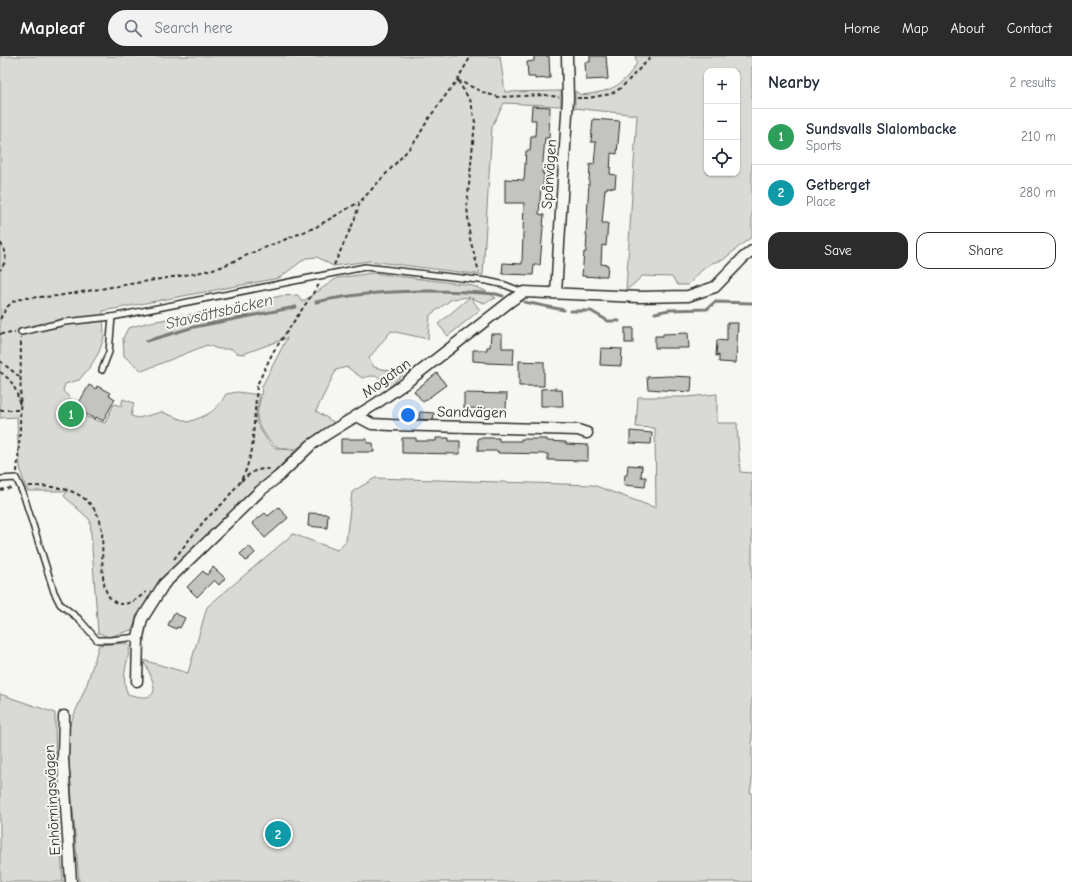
<!DOCTYPE html>
<meta charset="utf-8">
<style>
body{margin:0;font-family:"Comic Neue",sans-serif;background:#f2f2f3;color:#1f2937}
.controls{position:absolute;right:12px;top:12px;display:grid;overflow:hidden;border-radius:8px;box-shadow:0 1px 3px #0004}
.controls button{width:36px;height:36px;display:grid;place-items:center;padding:0;border:0;border-bottom:1px solid #e0e1e3;background:#fff;color:#1f2937;font:20px sans-serif}
.you{position:absolute;left:408px;top:359px;width:14px;height:14px;margin:-10px;border:3px solid #fff;border-radius:50%;background:#1a73e8;box-shadow:0 0 0 6px #1a73e833}
.badge{display:grid;place-items:center;width:26px;height:26px;border-radius:50%;background:#2b2b2b;color:#fff;font-size:13px;font-weight:700}
.pin{position:absolute;translate:-50% -50%;border:2px solid #fff;box-shadow:0 1px 4px #0006}
.list{margin:0;padding:0;list-style:none}
h2{display:flex;justify-content:space-between;align-items:center;height:52px;margin:0;padding:0 16px;font-size:17px}
h2 small{font-size:13px;font-weight:400;color:#747a83}
.list li{display:grid;grid-template-columns:26px 1fr auto;gap:12px;align-items:center;box-sizing:border-box;height:56px;padding:0 16px;border-top:1px solid #e0e1e3}
.list b{display:block;font-size:15px;white-space:nowrap}
.list p{margin:0;font-size:13px;white-space:nowrap;color:#747a83}
.list em{font-size:13px;font-style:normal;color:#747a83}
.actions{display:flex;gap:8px;padding:12px 16px}
.actions a{flex:1;padding:9px 0;border:1px solid #2b2b2b;border-radius:12px;text-align:center;font-size:14px;color:#2b2b2b}
.actions .main{background:#2b2b2b;color:#fff}
.icon{flex:none;width:22px;height:22px;fill:none;stroke:currentColor;stroke-width:2;stroke-linecap:round;stroke-linejoin:round}
.map{position:relative;flex:none;width:752px;height:826px;overflow:hidden}
header{display:flex;align-items:center;gap:24px;box-sizing:border-box;height:56px;padding:0 20px;background:#2b2b2b;color:#fff}
header strong{font-size:19px}
nav{display:flex;gap:22px;margin-inline-start:auto;font-size:14px}
.search{width:280px;height:36px;background:#f2f2f3;display:flex;align-items:center;gap:10px;box-sizing:border-box;padding:0 14px;border-radius:22px;color:#747a83;font-size:15px}
main{display:flex}
aside{flex:1;background:#fff}
.map>svg:first-child{display:block}
</style>
<header>
<strong>Mapleaf</strong>
<div class="search"><svg class="icon" aria-label="search" viewBox="0 0 24 24"><circle cx="10" cy="10" r="6"/><path d="M15 15l6 6"/></svg>Search here</div>
<nav><a>Home</a><a>Map</a><a>About</a><a>Contact</a></nav>
</header>
<main>
<div class="map">
<svg width="752" height="826" viewBox="0 0 752 826">
<rect width="100%" height="100%" fill="#f6f6f2"/>
<filter id="ink" filterUnits="userSpaceOnUse"><feTurbulence type="fractalNoise" baseFrequency=".025" numOctaves="2"/><feDisplacementMap in="SourceGraphic" scale="8" xChannelSelector="R" yChannelSelector="G"/><feConvolveMatrix kernelMatrix="1 2 1 2 8 2 1 2 1" color-interpolation-filters="sRGB"/></filter>
<g filter="url(#ink)">
<!-- green -->
<g fill="#d9d9d5" stroke="#828280" fill-rule="evenodd">
<path d="M 0,0 L 500,0 L 505,36 L 561,35 L 561,50 L 504,47 L 492,70 L 483,219 L 369,205 L 333,210 L 317,201 L 306,202 L 279,222 L 103,255 L 104,281 L 99,296 L 90,311 L 79,324 L 65,328 L 63,335 L 70,342 L 78,356 L 86,361 L 105,367 L 114,348 L 121,350 L 123,343 L 134,347 L 131,360 L 138,362 L 162,356 L 188,366 C 208,359 215,357 226,338 L 237,336 L 261,339 L 262,330 L 287,282 L 243,298 L 236,297 L 232,293 L 218,293 L 207,289 L 142,315 L 124,300 L 123,282 L 128,272 L 146,267 L 253,247 L 280,240 L 298,239 L 302,246 L 337,222 L 372,217 L 470,229 L 484,234 L 496,242 L 484,247 L 471,242 L 480,254 L 448,280 L 438,268 L 470,241 L 452,243 L 430,259 L 428,283 L 391,275 L 369,302 L 374,311 L 403,318 L 390,331 C 380,320 377,318 362,322 L 347,311 L 336,314 L 316,355 L 335,367 L 296,393 C 290,392 284,394 280,392 C 272,390 261,374 258,366 C 256,359 259,348 261,341 L 260,340 C 258,348 255,358 256,365 C 257,370 270,389 274,391 C 281,395 288,392 295,395 L 234,456 L 140,561 L 131,574 L 109,581 L 98,577 L 90,464 L 64,440 L 67,435 L 28,435 C 17,418 18,382 17,361 L 0,362 Z"/>
<path d="M 635,0 L 752,0 L 752,181 L 746,185 L 723,204 L 712,207 L 702,214 L 688,229 L 678,229 L 672,221 L 642,220 L 634,228 L 626,234 L 637,59 L 575,52 L 575,35 L 581,39 C 608,36 622,32 637,7 ZM 707,15 L 737,15 L 737,117 L 707,117 Z"/>
<path d="M 717,338 L 717,367 L 737,367 L 740,416 L 752,417 L 752,725 L 750,736 L 752,737 L 752,826 L 79,826 L 68,695 L 69,671 L 87,628 L 99,589 L 126,587 L 130,590 C 128,606 120,622 128,638 C 166,650 154,625 143,604 L 188,617 L 207,551 L 293,478 L 337,494 L 346,485 L 352,436 L 375,422 L 593,429 L 656,452 L 655,372 L 636,371 L 638,341 L 687,341 Z"/>
<path d="M 0,638 L 55,657 L 56,724 L 63,826 L 0,826 Z"/>
</g>
<g fill="none" stroke-linecap="round" stroke-linejoin="round">
<!-- stream -->
<g stroke="#7a7a78" stroke-width="3">
<path d="M 316,246 C 375,233 436,233 496,238 L 503,240"/>
<path d="M 524,246 L 564,254"/>
<path d="M 571,255 L 591,255 L 608,265 L 619,265"/>
<path d="M 655,257 L 669,254 L 707,253 L 715,246 L 752,247"/>
<path d="M 147,285 L 194,271 L 296,251"/>
</g>
</g>
<!-- building -->
<g fill="#c3c3c0" stroke="#2b2b2b">
<path d="M 534,0 L 549,0 L 550,22 L 535,23 L 535,21 L 528,21 L 527,6 L 534,5 Z"/>
<path d="M 590,0 L 606,0 L 608,23 L 586,24 L 585,6 L 590,6 Z"/>
<path d="M 532,50 L 550,51 L 549,82 L 545,82 L 542,117 L 544,117 L 543,131 L 541,131 L 539,158 L 544,159 L 540,209 L 534,209 L 533,219 L 502,218 L 503,207 L 522,208 L 524,147 L 505,147 L 505,123 L 524,124 L 526,95 L 530,95 L 531,80 L 535,80 L 536,64 L 531,64 Z"/>
<path d="M 593,63 L 620,65 L 617,98 L 611,97 L 610,118 L 616,119 L 615,132 L 607,131 L 607,133 L 605,133 L 602,167 L 608,167 L 606,190 L 602,189 L 601,208 L 608,209 L 607,220 L 598,220 L 598,221 L 582,220 L 584,196 L 586,196 L 587,179 L 586,179 L 590,108 L 594,109 L 596,86 L 591,86 Z"/>
<path d="M 727,267 L 738,267 L 736,307 L 719,306 L 719,299 L 716,300 L 717,284 L 727,285 Z"/>
<rect x="625" y="272" width="8" height="15"/>
<path d="M 688,277 L 689,292 L 655,292 L 655,280 L 663,280 L 663,278 Z"/>
<path d="M 491,278 L 502,278 L 502,292 L 514,292 L 513,308 L 486,307 L 486,306 L 473,305 L 473,294 L 487,294 L 487,291 L 490,291 Z"/>
<path d="M 601,292 L 622,293 L 621,310 L 600,309 Z"/>
<path d="M 519,305 L 544,306 L 544,330 L 519,330 Z"/>
<path d="M 437,317 L 446,329 L 423,346 L 414,335 Z"/>
<path d="M 670,320 L 692,321 L 691,336 L 648,333 L 647,321 Z"/>
<path d="M 89,329 L 96,333 L 97,330 L 110,337 L 109,339 L 115,343 L 103,365 L 96,361 L 95,363 L 82,356 L 83,353 L 77,350 Z"/>
<path d="M 556,332 L 556,334 L 562,334 L 563,350 L 541,350 L 541,333 Z"/>
<path d="M 464,337 L 507,338 L 506,353 L 464,352 Z"/>
<path d="M 420,356 L 434,357 L 433,364 L 419,363 Z"/>
<path d="M 630,375 L 652,377 L 651,388 L 630,387 Z"/>
<path d="M 402,382 L 416,382 L 416,385 L 436,385 L 436,382 L 449,382 L 449,385 L 460,385 L 460,398 L 402,397 Z"/>
<path d="M 478,382 L 499,382 L 499,385 L 521,385 L 521,383 L 547,383 L 547,385 L 566,386 L 566,388 L 588,389 L 588,405 L 548,404 L 548,398 L 498,397 L 498,395 L 478,395 Z"/>
<path d="M 341,383 L 367,383 L 367,387 L 373,387 L 374,396 L 341,396 Z"/>
<path d="M 628,409 L 642,410 L 641,421 L 646,421 L 645,431 L 624,429 L 625,419 L 627,419 Z"/>
<path d="M 279,451 L 288,462 L 265,482 L 252,467 L 265,457 L 268,460 Z"/>
<path d="M 309,457 L 328,458 L 327,472 L 308,470 Z"/>
<path d="M 249,490 L 255,497 L 246,505 L 240,498 Z"/>
<path d="M 213,511 L 225,522 L 219,529 L 214,524 L 197,541 L 187,531 L 203,515 L 207,519 Z"/>
<path d="M 174,557 L 185,562 L 180,572 L 177,571 L 176,573 L 168,569 Z"/>
</g>
<g fill="none" stroke-linecap="round" stroke-linejoin="round">
<defs>
<g id="service">
<path d="M 21,276 L 65,266 L 112,261 L 365,211 L 487,225 L 505,229 L 523,236"/>
<path d="M 102,314 L 109,296 L 112,261"/>
<path d="M 0,423 L 16,422 L 23,437 L 54,536 L 60,548 L 79,563 L 97,584 L 110,584 L 138,581"/>
</g>
<g id="minor">
<path d="M 556,237 L 568,42 L 567,0"/>
<path d="M 357,360 L 372,368 L 391,369 L 578,374 L 587,377"/>
<path d="M 137,625 L 138,581 L 142,563 L 164,528 L 260,435 L 279,420 L 311,389 L 327,378 L 374,349 L 403,329 L 512,244 L 524,236 L 639,241 L 688,240 L 715,231 L 743,202 L 752,195"/>
<path d="M 64,660 L 63,703 L 71,826"/>
</g>
</defs>
<!-- service casing -->
<use href="#service" stroke="#2b2b2b" stroke-width="8"/>
<!-- minor casing -->
<use href="#minor" stroke="#2b2b2b" stroke-width="13"/>
<!-- path -->
<g stroke="#2b2b2b" stroke-width="2" stroke-dasharray="4 3" stroke-linecap="butt">
<path d="M 457,24 L 485,37 L 498,41 L 545,39 L 559,41"/>
<path d="M 458,25 L 471,46 L 475,66 L 467,150 L 470,183 L 479,216"/>
<path d="M 577,42 L 588,42 L 611,38 L 621,32 L 652,0"/>
<path d="M 0,187 C 8,195 7,206 0,214"/>
<path d="M 334,209 L 354,165 L 360,146 L 408,94 L 418,81 L 429,62 L 457,24 L 471,0"/>
<path d="M 0,263 L 7,251 L 14,245 L 24,242 L 57,240 L 197,217 L 221,211 L 254,196 L 316,171 L 359,146"/>
<path d="M 0,278 L 15,277"/>
<path d="M 0,305 L 21,322"/>
<path d="M 0,316 C 13,324 17,335 20,350"/>
<path d="M 0,354 L 21,354"/>
<path d="M 17,416 L 20,377 L 21,282"/>
<path d="M 241,425 C 253,416 253,413 270,413"/>
<path d="M 29,430 C 57,430 86,432 99,462 C 108,482 93,538 117,547 C 127,551 139,542 146,536"/>
<path d="M 0,434 L 12,432"/>
<path d="M 174,503 L 204,465 L 223,447 L 240,426 L 246,414 L 252,394 L 257,329 L 273,296 L 320,227"/>
</g>
<!-- service -->
<use href="#service" stroke="#f6f6f2" stroke-width="5"/>
<!-- minor -->
<use href="#minor" stroke="#f6f6f2" stroke-width="10"/>
</g>
</g>
<g text-anchor="middle" stroke-width="4" stroke-linejoin="round" paint-order="stroke">
<!-- street labels -->
<g font-size="15" fill="#2b2b2b" stroke="#f6f6f2">
<text transform="translate(549 118) rotate(-86)" y="5">Spånvägen</text>
<text transform="translate(386 322) rotate(-36)" y="5">Mogatan</text>
<text transform="translate(472 356) rotate(1)" y="5">Sandvägen</text>
<text transform="translate(52 744) rotate(-93)" y="5">Enhörningsvägen</text>
</g>
<!-- water labels -->
<g font-size="16" font-style="italic" fill="#525251" stroke="#f6f6f2">
<text transform="translate(219 255) rotate(-13)" y="6">Stavsättsbäcken</text>
</g>
</g>
</svg>
<div class="controls">
<button>+</button>
<button>−</button>
<button><svg class="icon" aria-label="locate" viewBox="0 0 24 24"><circle cx="12" cy="12" r="6"/><path d="M12 2v4M12 18v4M2 12h4M18 12h4"/></svg></button>
</div>
<div class="you"></div>
<div class="pin badge" style="left:71px;top:358px;background:#2e9e5b">1</div>
<div class="pin badge" style="left:278px;top:778px;background:#0f9aa8">2</div>
</div>
<aside>
<h2>Nearby<small>2 results</small></h2>
<ul class="list">
<li><span class="badge" style="background:#2e9e5b">1</span><div><b>Sundsvalls Slalombacke</b><p>Sports</p></div><em>210 m</em></li>
<li><span class="badge" style="background:#0f9aa8">2</span><div><b>Getberget</b><p>Place</p></div><em>280 m</em></li>
</ul>
<div class="actions"><a class="main">Save</a><a>Share</a></div>
</aside>
</main>
